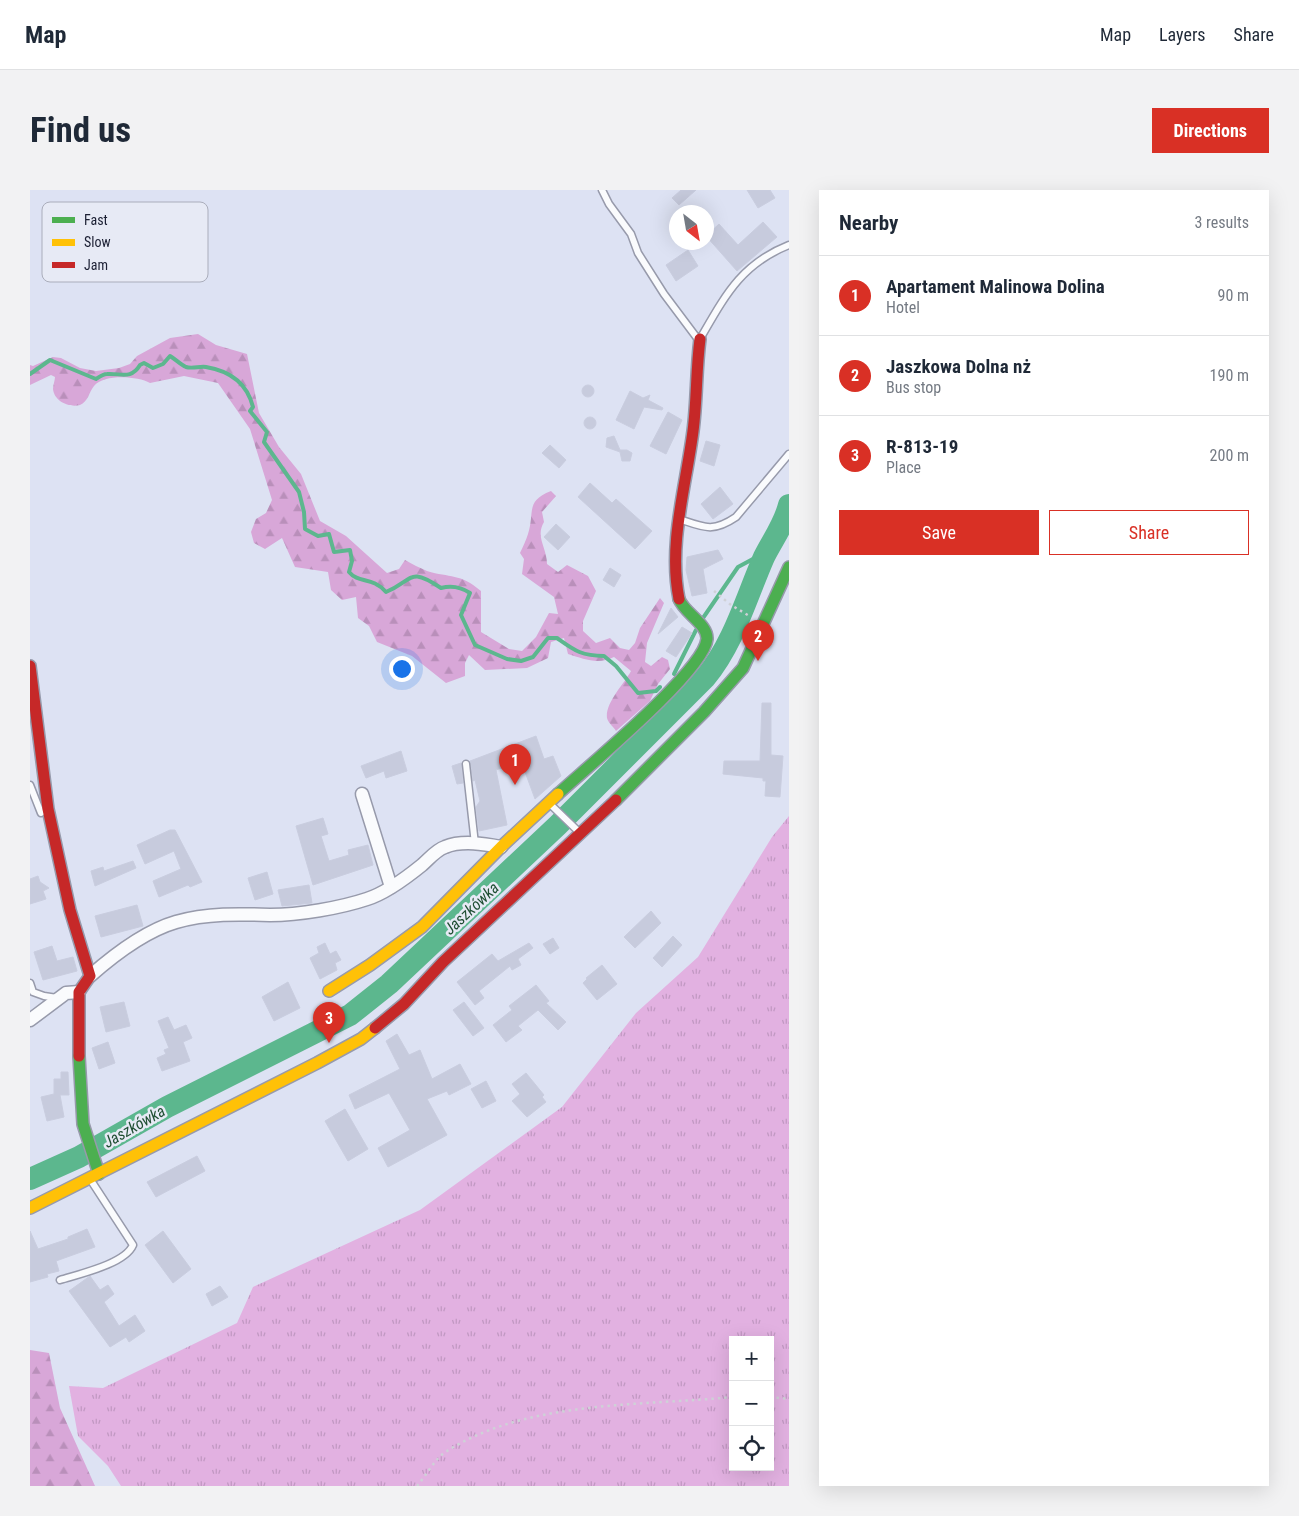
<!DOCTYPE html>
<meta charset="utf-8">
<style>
body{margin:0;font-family:"Roboto Condensed",sans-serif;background:#f2f2f3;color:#1f2937}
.controls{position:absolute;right:15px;bottom:15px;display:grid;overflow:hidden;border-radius:0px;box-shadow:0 5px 20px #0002}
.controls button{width:45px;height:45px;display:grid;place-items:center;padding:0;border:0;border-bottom:1px solid #e0e1e3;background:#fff;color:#1f2937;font:25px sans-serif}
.compass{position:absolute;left:639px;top:15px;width:45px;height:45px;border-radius:50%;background:#fff;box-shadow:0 5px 20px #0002;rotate:149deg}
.you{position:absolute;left:371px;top:478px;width:18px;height:18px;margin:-12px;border:4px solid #fff;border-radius:50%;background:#1a73e8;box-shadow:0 0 0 8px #1a73e833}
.badge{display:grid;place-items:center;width:32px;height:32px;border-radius:50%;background:#d93025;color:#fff;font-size:16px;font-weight:700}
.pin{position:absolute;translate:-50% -41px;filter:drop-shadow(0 1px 2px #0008)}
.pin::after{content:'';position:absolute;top:26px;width:18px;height:15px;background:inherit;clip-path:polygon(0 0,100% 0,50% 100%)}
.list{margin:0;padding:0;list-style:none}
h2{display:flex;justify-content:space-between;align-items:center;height:65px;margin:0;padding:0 20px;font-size:21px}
h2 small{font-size:16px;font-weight:400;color:#747a83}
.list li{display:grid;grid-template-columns:32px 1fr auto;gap:15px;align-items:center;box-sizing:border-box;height:80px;padding:0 20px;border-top:1px solid #e0e1e3}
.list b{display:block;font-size:19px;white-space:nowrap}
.list p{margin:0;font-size:16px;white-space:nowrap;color:#747a83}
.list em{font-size:16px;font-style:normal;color:#747a83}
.actions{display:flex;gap:10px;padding:15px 20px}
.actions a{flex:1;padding:11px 0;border:1px solid #d93025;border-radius:0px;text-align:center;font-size:18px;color:#d93025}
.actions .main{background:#d93025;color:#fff}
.icon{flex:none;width:28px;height:28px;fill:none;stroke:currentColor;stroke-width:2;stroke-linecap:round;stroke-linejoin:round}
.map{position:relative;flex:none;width:759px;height:1296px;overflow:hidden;border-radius:0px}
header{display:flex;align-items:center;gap:30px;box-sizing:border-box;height:70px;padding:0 25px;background:#fff;border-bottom:1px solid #e0e1e3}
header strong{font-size:24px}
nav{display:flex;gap:28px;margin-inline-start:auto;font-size:18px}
.intro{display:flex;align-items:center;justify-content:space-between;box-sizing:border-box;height:120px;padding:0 30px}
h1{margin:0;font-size:35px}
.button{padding:12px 22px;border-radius:0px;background:#d93025;color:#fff;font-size:18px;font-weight:700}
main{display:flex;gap:30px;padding:0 30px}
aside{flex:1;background:#fff;border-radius:0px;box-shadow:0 5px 20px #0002}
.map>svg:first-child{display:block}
</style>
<header>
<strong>Map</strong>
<nav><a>Map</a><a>Layers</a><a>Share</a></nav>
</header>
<div class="intro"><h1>Find us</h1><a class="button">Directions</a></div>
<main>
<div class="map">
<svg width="759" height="1296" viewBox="0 0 759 1296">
<defs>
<pattern id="grass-tufts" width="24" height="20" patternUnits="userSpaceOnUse" patternTransform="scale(1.25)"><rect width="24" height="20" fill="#e2b1e1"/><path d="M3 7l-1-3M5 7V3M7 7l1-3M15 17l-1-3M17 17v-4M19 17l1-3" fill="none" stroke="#c198c2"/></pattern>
<pattern id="forest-firs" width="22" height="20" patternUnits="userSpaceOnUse" patternTransform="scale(1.25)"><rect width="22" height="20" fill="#d8a7d8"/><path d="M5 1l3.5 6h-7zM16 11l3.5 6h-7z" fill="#b98fba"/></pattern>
</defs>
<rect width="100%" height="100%" fill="#dde2f3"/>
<!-- grass -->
<path fill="url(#grass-tufts)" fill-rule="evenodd" d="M 759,626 L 759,1296 L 91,1296 L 78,1276 L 48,1246 L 39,1196 L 73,1198 L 207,1133 L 223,1097 L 390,1020 L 532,917 L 606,823 L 668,767 L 742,647 ZM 703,1150 L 740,1150 L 740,1277 L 703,1277 Z"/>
<!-- forest -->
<g fill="url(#forest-firs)">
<path d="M 168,144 L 186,155 L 217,164 L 229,223 L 249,257 L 271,284 L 290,331 L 316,346 L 357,383 L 369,379 L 375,370 C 382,374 390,378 397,381 C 420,388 430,383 451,401 L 451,442 L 479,459 L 492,461 L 506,447 L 519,423 L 528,424 L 524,407 L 492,384 L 494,369 L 490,363 C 493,357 496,350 498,344 C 505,322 495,311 521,301 L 526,306 L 512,322 L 514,332 C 505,347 517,358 517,374 L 528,382 L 537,375 L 558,386 L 566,401 L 553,431 L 553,441 L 566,453 L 580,448 L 590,458 L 599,460 L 605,453 L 610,438 L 630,408 L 634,413 L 617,453 L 615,472 L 621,476 L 632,467 L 638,470 L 640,479 L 628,494 L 620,511 L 586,541 C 584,537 578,533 577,528 C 575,513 594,494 601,481 L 584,467 C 568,475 554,469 538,464 L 534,448 L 521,452 L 518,468 L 497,478 L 455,480 L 439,465 L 435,473 L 435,486 L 416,493 L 382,466 L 347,452 L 339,436 L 328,428 L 326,407 L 312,410 L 301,400 L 298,382 L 265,377 L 252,348 L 235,359 L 224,353 L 221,342 L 226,329 L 236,323 L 242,310 L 220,239 L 188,193 L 154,186 L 120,193 C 107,186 74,184 64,196 C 59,202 58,212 50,215 C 39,218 24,211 23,199 C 23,195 25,190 25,187 L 21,185 L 0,195 L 0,175 L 3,176 L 23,167 L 31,168 L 50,178 L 66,181 L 89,178 L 100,174 L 107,166 L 140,148 Z"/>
<path d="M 0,1160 L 19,1163 L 30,1218 L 65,1296 L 0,1296 Z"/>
</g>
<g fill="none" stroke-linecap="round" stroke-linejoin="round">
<!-- stream -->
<g stroke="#5cb78e" stroke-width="4">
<path d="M 0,184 L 20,170 L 66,189 C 69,187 73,184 77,184 C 91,183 101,190 110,175 L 114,173 L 123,178 L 133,174 L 140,166 C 145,169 151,175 156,177 C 162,179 170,176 176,177 C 200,181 217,193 223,217 L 220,221 L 237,242 L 234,252 L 269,302 L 274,322 L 275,339 L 288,346 L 299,344 L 304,362 L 320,360 L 322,371 L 319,382 C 329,394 342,386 356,402 C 384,390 378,376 411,398 C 422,395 431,397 440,403 L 431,425 L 445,455 L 477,469 L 491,471 L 503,467 L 518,448 L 527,448 C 544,460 551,466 574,466 L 586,476 L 608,503 L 626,501 L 630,497"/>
<path d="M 673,428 L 708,377 L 738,361"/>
<path d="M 644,484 L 666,440"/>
</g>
<!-- river -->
<path stroke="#5cb78e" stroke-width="22" d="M 0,989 L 49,967 L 137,917 L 320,825 L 359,794 L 528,635 L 675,488 C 704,453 716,408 734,367 C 743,349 754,335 759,315"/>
</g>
<!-- building -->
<g fill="#c7cbdd" stroke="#c9cddf">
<path d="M 651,0 L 666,0 L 649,15 L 642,8 Z"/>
<path d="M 717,0 L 740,0 L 745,8 L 728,18 Z"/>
<path d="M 733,32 L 747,47 L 707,81 L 676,46 L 689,34 L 708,55 Z"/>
<path d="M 658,60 L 668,76 L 646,91 L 636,75 Z"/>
<circle cx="558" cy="201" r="6"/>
<path d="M 600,201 L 613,208 L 620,205 L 618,210 L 633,218 L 632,220 L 614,217 L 604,239 L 586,230 Z"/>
<path d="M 638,222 L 652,230 L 636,264 L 620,256 Z"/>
<circle cx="560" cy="233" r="6"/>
<path d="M 584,246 L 590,260 L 597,260 L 602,263 L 600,271 L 592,271 L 590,262 L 576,257 L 577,248 Z"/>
<path d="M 676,251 L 690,255 L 684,276 L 670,271 Z"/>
<path d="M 520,255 L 536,270 L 529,278 L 512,263 Z"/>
<path d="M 560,293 L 582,313 L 586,309 L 622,341 L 605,359 L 548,307 Z"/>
<path d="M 690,297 L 703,314 L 683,329 L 671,314 Z"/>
<path d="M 526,334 L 540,347 L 528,360 L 514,347 Z"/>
<path d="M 688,360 L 693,369 L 673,379 L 677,403 L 662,406 L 656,380 L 657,367 Z"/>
<path d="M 580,378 L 591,385 L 584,397 L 573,390 Z"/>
<path d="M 641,418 L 648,427 L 628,444 Z"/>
<path d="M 652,437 L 662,443 L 646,467 L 636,461 Z"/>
<path d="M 732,513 L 741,513 L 741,565 L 753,566 L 750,607 L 735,606 L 736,591 L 733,591 L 733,588 L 693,584 L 694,571 L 730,571 Z"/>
<path d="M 506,546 L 514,569 L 523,566 L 531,586 L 505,609 L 491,571 L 466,580 L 477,635 L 449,641 L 446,617 L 450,611 L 445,590 L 443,591 L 440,571 Z"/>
<path d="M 371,561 L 377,581 L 356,588 L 354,581 L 336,588 L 331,576 Z"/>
<path d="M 431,573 L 433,593 L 427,594 L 422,576 Z"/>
<path d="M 293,628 L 298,644 L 291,646 L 299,671 L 319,665 L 318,660 L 338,655 L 343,675 L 283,695 L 266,636 Z"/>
<path d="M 140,640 L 145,640 L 172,692 L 160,697 L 158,695 L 129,707 L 123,691 L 151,679 L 144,661 L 115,674 L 107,655 Z"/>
<path d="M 103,671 L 106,678 L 65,696 L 61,681 L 73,677 L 74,681 Z"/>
<path d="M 237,682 L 243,704 L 225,710 L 218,688 Z"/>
<path d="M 8,686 L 10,692 L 19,698 L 13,701 L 16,709 L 0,714 L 0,689 Z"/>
<path d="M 279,695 L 282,713 L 252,716 L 248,700 Z"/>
<path d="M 107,715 L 113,736 L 71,747 L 65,726 Z"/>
<path d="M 621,721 L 631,733 L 605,758 L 594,747 Z"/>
<path d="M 643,746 L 652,755 L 632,777 L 623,768 Z"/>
<path d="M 523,748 L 529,758 L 520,764 L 513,754 Z"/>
<path d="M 295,753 L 300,764 L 306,761 L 311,770 L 305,773 L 307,780 L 290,789 L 280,768 L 289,763 L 287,757 Z"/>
<path d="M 499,753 L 503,758 L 488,769 L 491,775 L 482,780 L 480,776 L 449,801 L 454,808 L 445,815 L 427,792 L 462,764 L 468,771 Z"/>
<path d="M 22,756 L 27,771 L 43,767 L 47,781 L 13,790 L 4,762 Z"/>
<path d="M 572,775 L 587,794 L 567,810 L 553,793 L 557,789 L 556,788 Z"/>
<path d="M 258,792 L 270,818 L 244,831 L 232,807 Z"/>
<path d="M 506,795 L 519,811 L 516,813 L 536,832 L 528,840 L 508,820 L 488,836 L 492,840 L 476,852 L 463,835 L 482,820 L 479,816 Z"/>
<path d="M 94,812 L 100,836 L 76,842 L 70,817 Z"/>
<path d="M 434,812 L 454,838 L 443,846 L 423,820 Z"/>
<path d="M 138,827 L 144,840 L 156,835 L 162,848 L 153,852 L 160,871 L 132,881 L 127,868 L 136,864 L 134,860 L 139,858 L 128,831 Z"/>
<path d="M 367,844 L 379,865 L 390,860 L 402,889 L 430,874 L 441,894 L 419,905 L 417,901 L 397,909 L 417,945 L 358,977 L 348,958 L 380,940 L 359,903 L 325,919 L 319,905 L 370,879 L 356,851 Z"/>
<path d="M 78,852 L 85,873 L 69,879 L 62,858 Z"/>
<path d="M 31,882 L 38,882 L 39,905 L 30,905 L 34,927 L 17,931 L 11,907 L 24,904 L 24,889 L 31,889 Z"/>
<path d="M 496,883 L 514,905 L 512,907 L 516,912 L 497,927 L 482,911 L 490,904 L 482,894 Z"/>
<path d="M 456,891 L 466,911 L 452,918 L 441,899 Z"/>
<path d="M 315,919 L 338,959 L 318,971 L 295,931 Z"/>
<path d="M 167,966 L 175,981 L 126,1007 L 117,992 Z"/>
<path d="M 57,1039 L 65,1057 L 26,1071 L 29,1081 L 17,1084 L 18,1087 L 0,1092 L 0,1041 L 8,1059 L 38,1049 L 38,1047 Z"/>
<path d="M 133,1041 L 161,1079 L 143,1093 L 115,1055 Z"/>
<path d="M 60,1086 L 70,1100 L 78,1095 L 84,1104 L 74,1112 L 89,1136 L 105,1125 L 115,1141 L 99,1152 L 96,1147 L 80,1157 L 39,1101 Z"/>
<path d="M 190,1096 L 198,1107 L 182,1116 L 176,1104 Z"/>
</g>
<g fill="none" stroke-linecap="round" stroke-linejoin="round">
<defs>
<g id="lane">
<path d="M 572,0 L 579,14 L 601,44 L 608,63 L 634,104 L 667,148 L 670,149 C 695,106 711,74 759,55"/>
<path d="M 652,330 C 675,338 684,342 706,327 L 759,264"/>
<path d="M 436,574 L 445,654"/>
<path d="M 0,595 L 11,623"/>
<path d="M 520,614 L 549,642"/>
<path d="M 0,793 L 3,802 L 14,806 L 27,808"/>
<path d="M 30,1090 C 49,1084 95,1074 103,1055 L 60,989"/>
</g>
<g id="street">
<path d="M 332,604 L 361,697"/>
<path d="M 60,786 C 85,764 115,741 146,732 C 177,723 209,724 240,725 C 269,725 310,718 337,709 C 356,703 376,688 392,675 C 399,669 406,660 415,657 C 432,650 455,654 471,657"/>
<path d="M 0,830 L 36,803 L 49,802"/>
</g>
<g id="fast">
<path d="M 528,604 C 556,578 674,481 677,449 C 678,434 654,423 649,409"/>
<path d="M 586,610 L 674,522 L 713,478 L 759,377"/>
<path d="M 49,866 L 53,934 L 69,984"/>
</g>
<g id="slow">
<path d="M 299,801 L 340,775 L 392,737 L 471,657 L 528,604"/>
<path d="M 0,1018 L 287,873 L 331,849 L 345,838"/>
</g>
<g id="jam">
<path d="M 649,409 C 638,354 656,296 663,241 C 667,211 666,180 670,149"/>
<path d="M 0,476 L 18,619 L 40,720 L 60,786 L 49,802 L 49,866"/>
<path d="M 345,838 L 374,814 L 413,772 L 586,610"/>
</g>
</defs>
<!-- lane casing -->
<use href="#lane" stroke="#979aab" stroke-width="9"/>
<!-- street casing -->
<use href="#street" stroke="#979aab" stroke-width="15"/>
<!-- fast casing -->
<use href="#fast" stroke="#979aab" stroke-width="14"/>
<!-- slow casing -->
<use href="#slow" stroke="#979aab" stroke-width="14"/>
<!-- jam casing -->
<use href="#jam" stroke="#979aab" stroke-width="14"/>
<!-- path -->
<g stroke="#cfd1d7" stroke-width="2.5" stroke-dasharray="2.5 4" stroke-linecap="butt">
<path d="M 684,401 L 701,415 L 721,427"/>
<path d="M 740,1207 L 759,1209"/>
<path d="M 387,1296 C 396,1286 405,1268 417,1261 C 498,1210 611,1216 703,1207"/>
</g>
<!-- lane -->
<use href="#lane" stroke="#fafbfd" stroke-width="6"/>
<!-- street -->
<use href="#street" stroke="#fafbfd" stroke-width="12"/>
<!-- fast -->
<use href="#fast" stroke="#4caf50" stroke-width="11"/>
<!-- slow -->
<use href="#slow" stroke="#ffc107" stroke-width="11"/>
<!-- jam -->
<use href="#jam" stroke="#c62828" stroke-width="11"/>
</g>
<g text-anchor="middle" stroke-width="5" stroke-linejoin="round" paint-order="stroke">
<!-- water labels -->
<g font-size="16" font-style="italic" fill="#204f33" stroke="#e7eaf5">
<text transform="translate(441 718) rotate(-43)" y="6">Jaszkówka</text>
<text transform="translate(104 936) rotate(-30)" y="6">Jaszkówka</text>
</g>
</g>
<!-- legend -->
<rect x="12" y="12" width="166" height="80" rx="8" fill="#e7eaf5" stroke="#aaadbb" stroke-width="1"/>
<rect x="22" y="27" width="23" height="6" fill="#4caf50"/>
<rect x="22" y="49" width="23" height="7" fill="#ffc107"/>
<rect x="22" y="72" width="23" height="6" fill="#c62828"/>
<g font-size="14" fill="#1b1f33">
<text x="54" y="35">Fast</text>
<text x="54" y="57">Slow</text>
<text x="54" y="80">Jam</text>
</g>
</svg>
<div class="controls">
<button>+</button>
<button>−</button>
<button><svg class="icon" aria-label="locate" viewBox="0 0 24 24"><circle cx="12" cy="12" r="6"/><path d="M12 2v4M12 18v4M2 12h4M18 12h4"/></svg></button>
</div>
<svg class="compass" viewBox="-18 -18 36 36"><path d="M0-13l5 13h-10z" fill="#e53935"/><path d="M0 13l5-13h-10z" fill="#747a83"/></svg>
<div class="you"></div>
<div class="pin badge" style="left:485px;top:595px">1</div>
<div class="pin badge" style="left:728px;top:471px">2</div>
<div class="pin badge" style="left:299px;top:853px">3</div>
</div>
<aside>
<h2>Nearby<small>3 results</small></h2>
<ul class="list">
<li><span class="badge">1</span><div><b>Apartament Malinowa Dolina</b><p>Hotel</p></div><em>90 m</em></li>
<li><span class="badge">2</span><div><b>Jaszkowa Dolna nż</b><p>Bus stop</p></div><em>190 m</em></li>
<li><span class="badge">3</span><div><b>R-813-19</b><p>Place</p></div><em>200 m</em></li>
</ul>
<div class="actions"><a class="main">Save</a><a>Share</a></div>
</aside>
</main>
